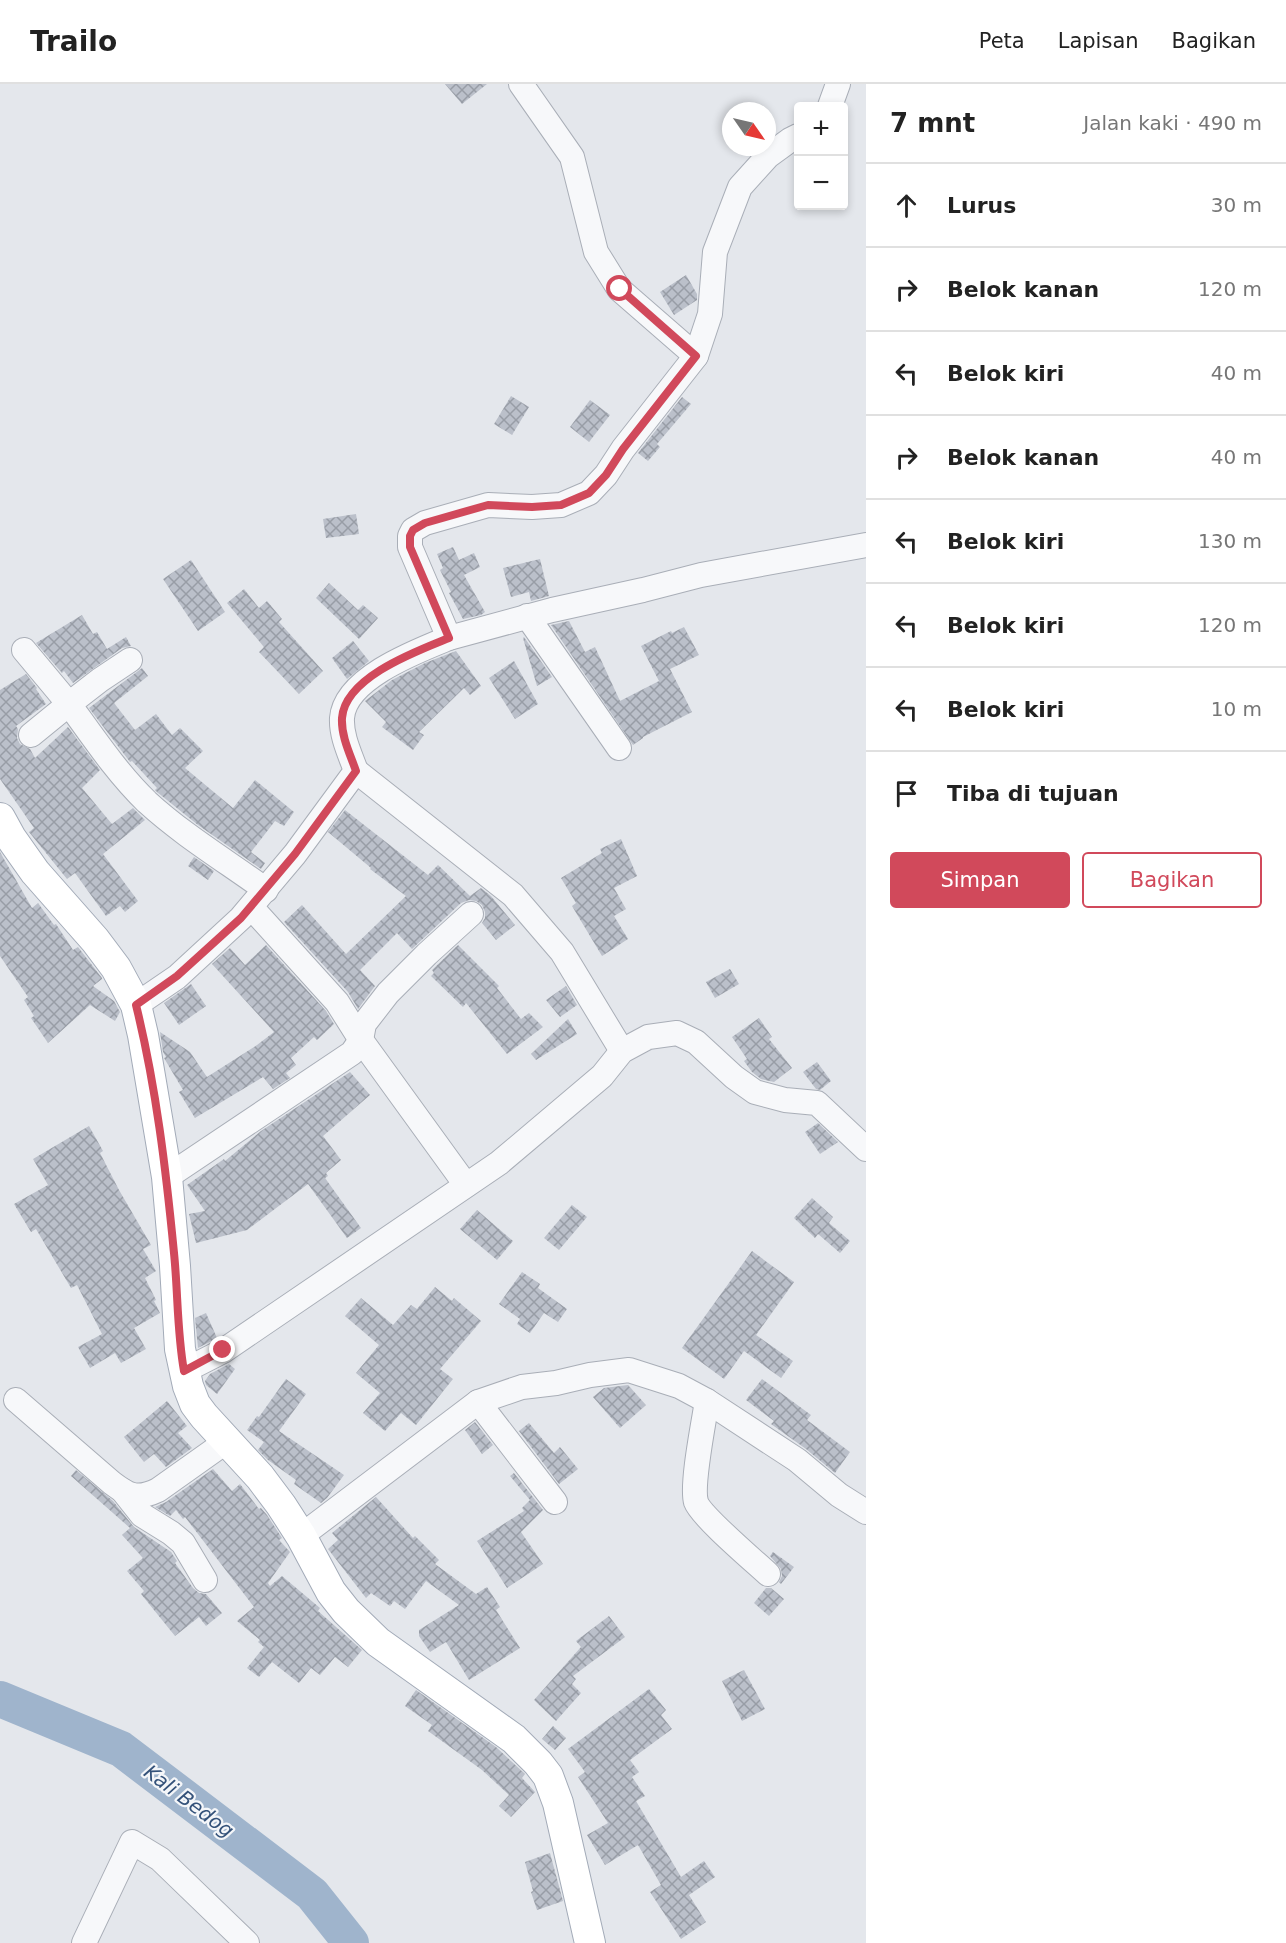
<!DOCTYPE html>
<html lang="id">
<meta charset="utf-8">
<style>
body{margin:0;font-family:"DejaVu Sans",sans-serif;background:#f2f2f2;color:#222}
.controls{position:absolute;right:18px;top:18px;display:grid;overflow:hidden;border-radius:6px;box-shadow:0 3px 9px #0003}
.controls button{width:54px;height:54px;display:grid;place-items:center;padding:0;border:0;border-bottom:2px solid #e0e0e0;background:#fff;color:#222;font:30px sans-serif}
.compass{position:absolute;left:722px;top:18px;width:54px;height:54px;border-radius:50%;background:#fff;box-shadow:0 3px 9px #0003;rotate:124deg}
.stop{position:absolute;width:18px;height:18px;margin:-14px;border:4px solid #d1495b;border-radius:50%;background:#fff}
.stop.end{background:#d1495b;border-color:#fff;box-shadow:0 2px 6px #0008}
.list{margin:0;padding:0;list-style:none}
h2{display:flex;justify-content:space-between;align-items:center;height:78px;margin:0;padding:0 24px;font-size:26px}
h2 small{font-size:20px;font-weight:400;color:#767676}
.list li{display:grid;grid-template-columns:39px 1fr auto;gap:18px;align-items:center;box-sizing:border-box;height:84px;padding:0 24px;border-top:2px solid #e0e0e0}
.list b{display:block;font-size:22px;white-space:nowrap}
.list em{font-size:20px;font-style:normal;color:#767676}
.actions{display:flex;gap:12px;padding:18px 24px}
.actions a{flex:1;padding:14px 0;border:2px solid #d1495b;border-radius:6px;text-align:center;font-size:21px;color:#d1495b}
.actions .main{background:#d1495b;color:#fff}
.icon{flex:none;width:33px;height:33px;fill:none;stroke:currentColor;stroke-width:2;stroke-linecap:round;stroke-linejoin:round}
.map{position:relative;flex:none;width:866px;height:1859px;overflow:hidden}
header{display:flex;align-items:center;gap:36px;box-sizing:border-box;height:84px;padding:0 30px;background:#fff;border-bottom:2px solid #e0e0e0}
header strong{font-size:28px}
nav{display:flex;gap:33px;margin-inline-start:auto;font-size:21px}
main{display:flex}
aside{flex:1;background:#fff}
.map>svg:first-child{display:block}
</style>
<header>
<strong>Trailo</strong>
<nav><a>Peta</a><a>Lapisan</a><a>Bagikan</a></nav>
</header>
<main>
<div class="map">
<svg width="866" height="1859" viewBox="0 0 866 1859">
<defs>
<pattern id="building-cross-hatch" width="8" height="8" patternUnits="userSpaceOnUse" patternTransform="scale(1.5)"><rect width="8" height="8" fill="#bbc0ca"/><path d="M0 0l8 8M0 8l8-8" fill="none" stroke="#989da6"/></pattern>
</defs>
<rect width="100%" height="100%" fill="#e4e7ec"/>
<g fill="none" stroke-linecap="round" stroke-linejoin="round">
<!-- river -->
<path stroke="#9fb4cc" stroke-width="36" d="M 0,1615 L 121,1665 L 312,1810 L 351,1859"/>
</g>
<!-- building -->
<g fill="url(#building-cross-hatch)">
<path d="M 445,0 L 487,0 L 462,20 Z"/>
<path d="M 686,191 L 697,210 L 697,216 L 674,231 L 660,208 Z"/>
<path d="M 511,312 L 529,323 L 512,351 L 494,340 Z"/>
<path d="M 682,313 L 691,320 L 657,360 L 660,363 L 648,377 L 638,369 Z"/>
<path d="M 590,316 L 610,331 L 589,358 L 570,343 Z"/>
<path d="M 356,430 L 359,450 L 326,454 L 323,435 Z"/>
<path d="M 453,463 L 459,476 L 474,469 L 480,483 L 464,491 L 485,528 L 481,531 L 463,535 L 449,509 L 451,508 L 440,486 L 443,484 L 437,470 Z"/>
<path d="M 540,475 L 549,512 L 531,517 L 529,508 L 511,513 L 503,484 Z"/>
<path d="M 191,476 L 225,528 L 198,547 L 163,495 Z"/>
<path d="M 329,499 L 358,526 L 363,521 L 378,534 L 359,555 L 316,514 Z"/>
<path d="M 244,505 L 259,524 L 267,517 L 282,535 L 279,538 L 323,587 L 299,610 L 259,568 L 264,563 L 227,519 Z"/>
<path d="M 82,531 L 93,550 L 97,548 L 107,565 L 126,553 L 131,562 L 122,564 L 73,599 L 64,587 L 62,589 L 36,559 Z"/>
<path d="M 569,537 L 585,568 L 595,563 L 620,617 L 659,597 L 641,562 L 671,547 L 672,549 L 684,543 L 699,571 L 670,585 L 692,628 L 643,653 L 643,654 L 633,661 L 551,541 Z"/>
<path d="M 524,553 L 552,593 L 537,602 L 523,554 Z"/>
<path d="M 353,557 L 369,577 L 347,595 L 332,574 Z"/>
<path d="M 456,567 L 481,602 L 470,611 L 464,604 L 419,648 L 424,651 L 413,666 L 382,643 L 386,638 L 365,617 L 392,596 L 425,579 Z"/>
<path d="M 514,577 L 538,620 L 515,635 L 489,594 Z"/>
<path d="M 142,584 L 148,592 L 114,619 L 135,646 L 156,630 L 172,651 L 180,644 L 203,667 L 185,684 L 233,724 L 255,696 L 294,728 L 284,742 L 275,737 L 251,768 L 265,779 L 261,785 L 198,741 L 157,708 L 155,706 L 157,704 L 132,677 L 130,678 L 127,674 L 89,624 Z"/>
<path d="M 26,590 L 37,604 L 36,605 L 46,620 L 16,642 L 18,645 L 17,654 L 20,660 L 30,665 L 35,674 L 68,643 L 100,686 L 82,704 L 112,740 L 133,724 L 145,736 L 103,770 L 138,817 L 125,828 L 120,822 L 106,832 L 75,789 L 67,795 L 29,748 L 34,744 L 0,695 L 0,606 Z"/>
<path d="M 345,726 L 428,791 L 438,781 L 470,812 L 481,804 L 491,812 L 515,841 L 496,856 L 482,839 L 485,834 L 485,828 L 482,821 L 476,817 L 469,816 L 461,819 L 412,865 L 397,849 L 360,886 L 375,902 L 358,925 L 348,908 L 284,838 L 302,821 L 346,870 L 406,812 L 370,785 L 371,784 L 328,748 Z"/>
<path d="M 621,755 L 637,792 L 614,804 L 626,825 L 614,832 L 628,855 L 602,872 L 572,822 L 576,819 L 561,794 L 602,769 L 600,765 Z"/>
<path d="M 0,768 L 32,824 L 38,819 L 54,841 L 56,840 L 73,866 L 78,863 L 102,894 L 102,895 L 93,902 L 114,917 L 120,928 L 115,937 L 90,921 L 48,959 L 31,934 L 34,932 L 24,916 L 28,913 L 0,872 Z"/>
<path d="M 194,773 L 214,787 L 208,796 L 188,782 Z"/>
<path d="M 266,861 L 326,927 L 334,940 L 317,956 L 314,953 L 291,974 L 296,981 L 286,989 L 290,994 L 273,1005 L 263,993 L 195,1034 L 179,1008 L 183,1006 L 164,974 L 166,973 L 163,968 L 160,948 L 190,968 L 207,993 L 257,961 L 274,948 L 212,880 L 230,864 L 245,881 Z"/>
<path d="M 458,861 L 499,902 L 497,904 L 521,935 L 529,929 L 543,943 L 507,970 L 466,919 L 463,923 L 431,892 L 434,889 L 432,886 Z"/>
<path d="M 730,885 L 739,900 L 715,914 L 706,898 Z"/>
<path d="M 191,900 L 206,922 L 179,941 L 164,919 Z"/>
<path d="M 566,902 L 577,921 L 560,933 L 546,916 Z"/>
<path d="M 759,934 L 772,953 L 769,955 L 792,984 L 774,998 L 761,995 L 752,988 L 744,977 L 747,975 L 732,953 Z"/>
<path d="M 568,935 L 577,950 L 536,976 L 531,970 Z"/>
<path d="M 817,978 L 831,997 L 820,1006 L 816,1005 L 803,988 Z"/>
<path d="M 350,988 L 370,1011 L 323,1052 L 341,1076 L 326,1089 L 328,1092 L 325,1094 L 361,1144 L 347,1154 L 308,1100 L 247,1146 L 196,1159 L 189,1130 L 205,1127 L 187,1101 L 224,1075 L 225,1077 L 261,1047 Z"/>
<path d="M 818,1039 L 838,1058 L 820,1070 L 805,1048 Z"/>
<path d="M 89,1042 L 103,1067 L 100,1069 L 119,1106 L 151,1161 L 143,1165 L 156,1187 L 145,1194 L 156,1216 L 154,1217 L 160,1229 L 134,1244 L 146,1265 L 121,1279 L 115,1269 L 90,1284 L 78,1263 L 102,1250 L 77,1201 L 71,1204 L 36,1145 L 31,1148 L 14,1120 L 48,1101 L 33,1075 Z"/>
<path d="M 812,1114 L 833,1133 L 829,1139 L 850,1157 L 840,1169 L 818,1150 L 815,1154 L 794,1134 Z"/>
<path d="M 572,1121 L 587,1133 L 559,1166 L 544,1154 Z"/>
<path d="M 477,1126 L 513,1157 L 497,1176 L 460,1145 Z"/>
<path d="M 752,1167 L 794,1198 L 756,1251 L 793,1277 L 781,1294 L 744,1267 L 724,1295 L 682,1264 Z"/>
<path d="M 522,1188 L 540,1200 L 538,1204 L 567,1225 L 558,1238 L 544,1229 L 530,1249 L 517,1240 L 520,1235 L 499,1220 Z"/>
<path d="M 435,1203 L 452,1217 L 454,1214 L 481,1237 L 440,1285 L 453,1295 L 416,1341 L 401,1329 L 385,1347 L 363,1329 L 380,1309 L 356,1289 L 379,1261 L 345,1232 L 361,1214 L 393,1241 L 411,1221 L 417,1225 Z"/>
<path d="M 206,1229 L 217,1254 L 198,1264 L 195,1234 Z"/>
<path d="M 229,1280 L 235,1285 L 217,1310 L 206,1301 L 205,1297 L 210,1290 Z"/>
<path d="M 286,1295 L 306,1310 L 279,1347 L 344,1391 L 327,1414 L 321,1419 L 294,1400 L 296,1396 L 268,1376 L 258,1366 L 264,1358 L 247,1346 L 257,1332 L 259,1333 Z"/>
<path d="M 762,1295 L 811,1331 L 807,1336 L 850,1368 L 835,1389 L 806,1365 L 771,1340 L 774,1337 L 746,1316 Z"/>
<path d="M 628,1301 L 646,1321 L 620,1344 L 593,1313 L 604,1304 Z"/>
<path d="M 167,1317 L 187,1342 L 178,1349 L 192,1364 L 166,1383 L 154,1370 L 144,1378 L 124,1353 Z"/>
<path d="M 475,1338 L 493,1361 L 482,1370 L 465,1346 Z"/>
<path d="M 529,1339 L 554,1369 L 560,1363 L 578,1385 L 559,1400 L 519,1347 Z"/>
<path d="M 213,1385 L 232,1407 L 240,1400 L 259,1425 L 261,1424 L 267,1431 L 282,1454 L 279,1456 L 290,1468 L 268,1499 L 270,1502 L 282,1492 L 320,1524 L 318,1527 L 362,1566 L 348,1583 L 335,1573 L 320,1591 L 311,1584 L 299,1599 L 272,1578 L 259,1593 L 247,1584 L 264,1563 L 258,1558 L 260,1556 L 237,1537 L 254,1523 L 185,1433 L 183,1435 L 176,1426 L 170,1432 L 155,1423 L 166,1418 Z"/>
<path d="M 76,1386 L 113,1417 L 134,1443 L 171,1468 L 177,1477 L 175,1479 L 193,1504 L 199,1509 L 206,1510 L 222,1529 L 206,1542 L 199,1533 L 175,1552 L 141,1510 L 144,1507 L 127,1487 L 143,1474 L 122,1451 L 130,1444 L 71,1392 Z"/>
<path d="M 514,1389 L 543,1426 L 521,1448 L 543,1480 L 507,1504 L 477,1457 L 524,1427 L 522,1424 L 530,1416 L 510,1392 Z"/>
<path d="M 376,1413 L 413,1454 L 415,1452 L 439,1476 L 435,1480 L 476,1510 L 487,1503 L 500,1523 L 496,1526 L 520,1564 L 469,1596 L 446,1558 L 430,1568 L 419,1552 L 419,1546 L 459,1521 L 426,1497 L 405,1525 L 394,1517 L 390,1522 L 371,1509 L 366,1514 L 328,1465 L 338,1456 L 332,1449 Z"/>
<path d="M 773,1468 L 794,1483 L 781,1500 L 779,1498 L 782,1492 L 781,1485 L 770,1472 Z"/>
<path d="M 766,1504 L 771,1504 L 784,1515 L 769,1532 L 754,1519 Z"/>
<path d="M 609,1532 L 625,1553 L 573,1592 L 576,1595 L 572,1600 L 581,1609 L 556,1637 L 534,1616 L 581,1563 L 576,1557 Z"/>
<path d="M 744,1586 L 765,1625 L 742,1637 L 722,1597 Z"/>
<path d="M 649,1605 L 666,1626 L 661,1631 L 672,1645 L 630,1676 L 639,1688 L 632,1693 L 645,1712 L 636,1717 L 681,1793 L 704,1777 L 715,1793 L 689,1811 L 706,1838 L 681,1855 L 650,1808 L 661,1801 L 638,1761 L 605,1781 L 587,1751 L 608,1739 L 578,1693 L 585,1688 L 568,1665 Z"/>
<path d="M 416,1606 L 496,1663 L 525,1690 L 522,1694 L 535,1708 L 511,1733 L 499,1722 L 509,1711 L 482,1686 L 428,1647 L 432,1641 L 405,1622 Z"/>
<path d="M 553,1642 L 566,1654 L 555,1666 L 542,1655 Z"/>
<path d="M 550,1769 L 563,1817 L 537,1826 L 531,1808 L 533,1807 L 525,1778 Z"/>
</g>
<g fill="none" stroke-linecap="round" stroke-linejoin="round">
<defs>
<g id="minor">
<path d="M 521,0 L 572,73 L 596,168 L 619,205 L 696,272 L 623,365 L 606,391 L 589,409 L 561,421 L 532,423 L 488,421 L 425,439 L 413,446 L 410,452 L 410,463 L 449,554 L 552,526 L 643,506 L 701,491 L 866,461"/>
<path d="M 830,22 L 838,0"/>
<path d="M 696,272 L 710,230 L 715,168 L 740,103 L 768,72 L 790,56 L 798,52"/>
<path d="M 527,532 L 619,664"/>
<path d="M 24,566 L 69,620 L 31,651"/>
<path d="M 130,576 L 100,596 L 69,620 C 93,653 117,689 147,718 C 183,751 226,777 266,806"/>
<path d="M 356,687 L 513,811 L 562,868 L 622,967"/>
<path d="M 251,823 L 337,918 L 361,956 L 466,1101"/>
<path d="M 136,921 L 177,893 L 241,834 L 295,770 L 356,687 C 350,670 341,652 342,634 C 345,594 417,567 449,554"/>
<path d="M 167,1093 L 352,969 L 361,956 L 364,940 L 388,909 L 427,870 L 471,830"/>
<path d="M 184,1287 L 223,1267 L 499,1079 L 602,992 L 622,967 L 648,953 L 677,949 L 696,958 L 734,993 L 755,1008 L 785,1016 L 817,1019 L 866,1065"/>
<path d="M 16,1316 L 112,1399 C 129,1412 137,1416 158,1406 L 227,1357"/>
<path d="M 707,1317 C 704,1337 691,1401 696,1418 C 701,1432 754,1477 768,1490"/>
<path d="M 478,1318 L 555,1418"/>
<path d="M 123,1407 L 142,1431 L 171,1449 L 183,1459 L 205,1496"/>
<path d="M 301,1452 L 478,1318 L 522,1303 L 556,1299 L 590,1291 L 629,1286 L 679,1302 L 707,1317 L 797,1376 L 839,1411 L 866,1428"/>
<path d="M 84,1859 L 132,1758 L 160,1775 L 247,1859"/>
</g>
<path id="major" d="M 0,734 L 11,754 L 35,788 L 95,856 L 116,884 L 136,921 L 143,951 L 167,1093 L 175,1182 L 180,1265 L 188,1302 L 195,1320 L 204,1332 L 260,1393 L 281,1421 L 301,1452 L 331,1508 L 346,1527 L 378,1558 L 514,1655 L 538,1679 L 548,1692 L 558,1719 L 590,1859"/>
</defs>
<!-- minor casing -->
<use href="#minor" stroke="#a9aeb7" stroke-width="26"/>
<!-- major casing -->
<use href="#major" stroke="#a3abb8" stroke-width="32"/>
<!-- minor -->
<use href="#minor" stroke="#f7f8fa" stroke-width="24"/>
<!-- major -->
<use href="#major" stroke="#fff" stroke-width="30"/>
</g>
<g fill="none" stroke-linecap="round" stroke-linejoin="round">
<!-- route -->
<path stroke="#d1495b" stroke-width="8" d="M 223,1266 L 184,1287 C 177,1248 178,1208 174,1169 C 166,1086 156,1002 136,921 L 177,892 L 241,834 L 295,770 L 356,687 C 350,670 341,652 342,634 C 345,593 417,567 449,554 L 410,463 L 410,452 L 413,446 L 425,439 L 488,421 L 532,423 L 561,421 L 589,409 L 606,391 L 623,365 L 696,272 L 620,205"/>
</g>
<g text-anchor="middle" stroke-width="4.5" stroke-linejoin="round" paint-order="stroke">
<!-- water labels -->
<g font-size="20" font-style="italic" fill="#34527a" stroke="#f4f6f9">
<text transform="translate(189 1717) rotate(37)" y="7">Kali Bedog</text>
</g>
</g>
</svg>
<div class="controls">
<button>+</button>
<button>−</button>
</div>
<svg class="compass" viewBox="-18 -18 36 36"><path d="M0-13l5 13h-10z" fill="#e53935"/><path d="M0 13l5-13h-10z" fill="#767676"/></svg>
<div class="stop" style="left:620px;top:205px"></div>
<div class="stop end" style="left:223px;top:1266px"></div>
</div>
<aside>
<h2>7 mnt<small>Jalan kaki · 490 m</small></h2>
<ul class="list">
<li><svg class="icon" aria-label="ahead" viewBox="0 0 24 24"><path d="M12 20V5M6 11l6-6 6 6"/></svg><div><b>Lurus</b></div><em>30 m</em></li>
<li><svg class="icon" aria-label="right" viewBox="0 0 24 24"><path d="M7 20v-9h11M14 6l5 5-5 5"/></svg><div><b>Belok kanan</b></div><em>120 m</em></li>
<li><svg class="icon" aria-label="left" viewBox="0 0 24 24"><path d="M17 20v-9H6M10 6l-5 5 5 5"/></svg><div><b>Belok kiri</b></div><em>40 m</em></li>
<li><svg class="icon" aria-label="right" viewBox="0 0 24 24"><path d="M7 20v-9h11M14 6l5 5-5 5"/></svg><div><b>Belok kanan</b></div><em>40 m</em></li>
<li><svg class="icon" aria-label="left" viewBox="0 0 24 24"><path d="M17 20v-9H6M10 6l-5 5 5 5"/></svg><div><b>Belok kiri</b></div><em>130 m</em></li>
<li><svg class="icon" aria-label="left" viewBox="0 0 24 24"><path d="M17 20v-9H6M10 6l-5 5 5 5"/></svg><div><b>Belok kiri</b></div><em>120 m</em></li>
<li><svg class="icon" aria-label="left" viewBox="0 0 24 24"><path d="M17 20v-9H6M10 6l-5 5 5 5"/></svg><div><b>Belok kiri</b></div><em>10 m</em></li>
<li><svg class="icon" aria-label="arrive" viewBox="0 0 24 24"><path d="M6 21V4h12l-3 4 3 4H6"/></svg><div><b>Tiba di tujuan</b></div></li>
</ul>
<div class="actions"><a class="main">Simpan</a><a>Bagikan</a></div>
</aside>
</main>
